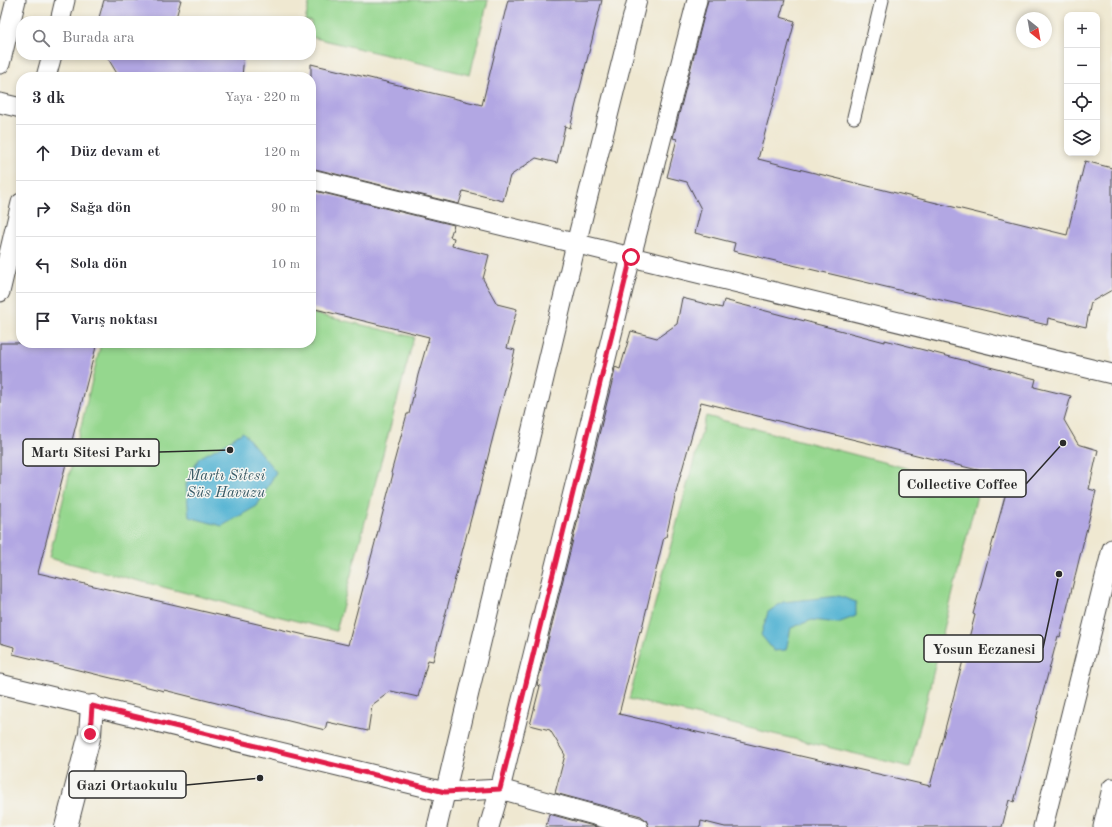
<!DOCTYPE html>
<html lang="tr">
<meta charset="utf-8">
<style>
body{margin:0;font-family:"Old Standard TT",serif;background:#f2f2f3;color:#2b2b33}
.controls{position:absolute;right:12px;top:12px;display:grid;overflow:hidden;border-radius:8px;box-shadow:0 2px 6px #0003}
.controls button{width:36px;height:36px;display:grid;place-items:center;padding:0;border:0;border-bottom:1px solid #e1e1e2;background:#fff;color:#2b2b33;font:20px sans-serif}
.compass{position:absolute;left:1016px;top:12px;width:36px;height:36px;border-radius:50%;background:#fff;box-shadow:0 2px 6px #0003;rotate:149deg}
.stop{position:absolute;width:12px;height:12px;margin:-9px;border:3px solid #e11d48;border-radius:50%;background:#fff}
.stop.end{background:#e11d48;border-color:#fff;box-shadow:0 1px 4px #0008}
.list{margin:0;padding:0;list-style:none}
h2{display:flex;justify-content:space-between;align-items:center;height:52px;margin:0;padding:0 16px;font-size:17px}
h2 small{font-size:13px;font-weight:400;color:#7c7c81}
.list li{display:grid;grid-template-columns:26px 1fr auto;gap:12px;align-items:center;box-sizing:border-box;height:56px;padding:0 16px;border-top:1px solid #e1e1e2}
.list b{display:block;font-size:15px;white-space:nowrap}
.list em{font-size:13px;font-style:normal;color:#7c7c81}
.icon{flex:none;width:22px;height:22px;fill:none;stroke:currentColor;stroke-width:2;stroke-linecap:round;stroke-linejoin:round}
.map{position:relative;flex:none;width:1112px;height:827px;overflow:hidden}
.search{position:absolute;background:#fff;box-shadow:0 2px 6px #0003;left:16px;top:16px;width:300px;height:44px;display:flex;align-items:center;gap:10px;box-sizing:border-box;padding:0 14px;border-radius:16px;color:#7c7c81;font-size:15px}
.panel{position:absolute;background:#fff;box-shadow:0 2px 6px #0003;left:16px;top:72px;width:300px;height:276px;border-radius:16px}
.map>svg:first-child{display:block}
</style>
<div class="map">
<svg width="1112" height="827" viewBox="0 0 1112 827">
<rect width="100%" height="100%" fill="#f6f6f2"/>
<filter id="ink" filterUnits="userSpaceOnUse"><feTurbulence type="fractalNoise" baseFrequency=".025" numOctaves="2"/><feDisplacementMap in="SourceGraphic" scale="8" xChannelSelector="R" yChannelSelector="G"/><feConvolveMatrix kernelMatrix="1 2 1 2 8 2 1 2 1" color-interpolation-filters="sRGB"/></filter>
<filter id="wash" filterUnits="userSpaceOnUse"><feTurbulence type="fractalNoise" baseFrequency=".012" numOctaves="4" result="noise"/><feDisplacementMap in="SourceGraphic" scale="16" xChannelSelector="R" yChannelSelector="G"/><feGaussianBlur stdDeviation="0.9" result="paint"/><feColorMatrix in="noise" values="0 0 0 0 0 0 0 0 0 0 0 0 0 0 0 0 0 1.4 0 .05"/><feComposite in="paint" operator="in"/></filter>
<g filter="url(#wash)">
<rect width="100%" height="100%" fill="#efe8d1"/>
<!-- green -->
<g fill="#95d78e" stroke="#60815c">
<path d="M 310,0 L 488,0 L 470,75 L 311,37 L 311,21 L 305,21 Z"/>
<path d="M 311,313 L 414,337 L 336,631 L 49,558 L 101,343 L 311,343 Z"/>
<path d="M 706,416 L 979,487 L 910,767 L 629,699 Z"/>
</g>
<!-- water -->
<g fill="#55b4d3" stroke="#40707f">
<path d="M 243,432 L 276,472 L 257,506 L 222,526 L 189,517 L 186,484 L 199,458 L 223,445 Z"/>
<path d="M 839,596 L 856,602 L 856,616 L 838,623 L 812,620 L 791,628 L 786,650 L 774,651 L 761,635 L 768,612 L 783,602 Z"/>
</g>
<g id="blocks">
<!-- building -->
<g fill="#b2a7e3" fill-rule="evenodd">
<path d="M 104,0 L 181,0 L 175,21 L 98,21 Z"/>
<path d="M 508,0 L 602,0 L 570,128 L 565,126 L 557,163 L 536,158 L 510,176 L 503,201 L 463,191 L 459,204 L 311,168 L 311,64 L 482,105 Z"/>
<path d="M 708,0 L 785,0 L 780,17 L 795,21 L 758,159 L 1067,235 L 1085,161 L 1112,168 L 1112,290 L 1091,302 L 1086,327 L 1048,318 L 1047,325 L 733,251 L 735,243 L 695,233 L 701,209 L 687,182 L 667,177 L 677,139 L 673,138 Z"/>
<path d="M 106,55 L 244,55 L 242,77 L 119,77 Z"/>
<path d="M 311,190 L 454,225 L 450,237 L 454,238 L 452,246 L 489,255 L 483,279 L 497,304 L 517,309 L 507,348 L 515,350 L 478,496 L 477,496 L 433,661 L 428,660 L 418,697 L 391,691 L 372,705 L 368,731 L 327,722 L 325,730 L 164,690 L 164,691 L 13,654 L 14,647 L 0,643 L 0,343 L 97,343 L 38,573 L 348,645 L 393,474 L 391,473 L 407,414 L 409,414 L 418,375 L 429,337 L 311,308 Z"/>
<path d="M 682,298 L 722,308 L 724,300 L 885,342 L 885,340 L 1036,379 L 1034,387 L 1071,396 L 1064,420 L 1078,444 L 1098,450 L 1089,489 L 1096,491 L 1060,637 L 1058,636 L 1014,802 L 1009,800 L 1002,827 L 725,827 L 701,821 L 700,827 L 649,827 L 646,820 L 641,816 L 555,793 L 565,755 L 550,730 L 530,725 L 540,686 L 537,685 L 614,374 L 615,367 L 620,369 L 631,331 L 657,338 L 677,324 ZM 701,402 L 1010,478 L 973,614 L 975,615 L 930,786 L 619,714 L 640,631 L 641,632 L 664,537 L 666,537 L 677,488 Z"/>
<path d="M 549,814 L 597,827 L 546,827 Z"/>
</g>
</g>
</g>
<g filter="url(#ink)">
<use href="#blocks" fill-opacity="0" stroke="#484744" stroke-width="1"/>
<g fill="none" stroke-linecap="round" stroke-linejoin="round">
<defs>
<path id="service" d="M 854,117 L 882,0"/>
<g id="pedestrian">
<path d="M 60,21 L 65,0"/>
<path d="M 0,64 L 16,0"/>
<path d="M 46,77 L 52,55"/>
<path d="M 0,103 L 21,108"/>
<path d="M 311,179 L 1112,374"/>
<path d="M 0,292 L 21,203"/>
<path d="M 0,684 L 445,792 L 500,789 L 638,827"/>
<path d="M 437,827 L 576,244 L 637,0"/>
<path d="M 489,827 L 500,789 L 631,257 L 697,0"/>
<path d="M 1043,827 L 1112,549"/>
<path d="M 1103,827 L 1112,788"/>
</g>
<path id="minor" d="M 66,827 L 90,734 L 92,706"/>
</defs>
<!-- service casing -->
<use href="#service" stroke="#484744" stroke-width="15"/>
<!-- pedestrian casing -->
<use href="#pedestrian" stroke="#484744" stroke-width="21"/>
<!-- minor casing -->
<use href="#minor" stroke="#484744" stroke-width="24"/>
<!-- service -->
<use href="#service" stroke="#fff" stroke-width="13"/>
<!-- pedestrian -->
<use href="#pedestrian" stroke="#fff" stroke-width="19"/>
<!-- minor -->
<use href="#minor" stroke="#fff" stroke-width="22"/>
</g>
</g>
<g fill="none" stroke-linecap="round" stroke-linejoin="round" filter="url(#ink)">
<!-- route -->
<path stroke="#e11d48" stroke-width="5" d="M 90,734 L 92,706 L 445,792 L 500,789 L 631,257"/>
</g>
<g text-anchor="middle" stroke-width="3" stroke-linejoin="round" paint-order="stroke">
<!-- water labels -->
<g font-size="15" font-style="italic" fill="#3a5b66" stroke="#f6f6f2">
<text x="226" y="480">Martı Sitesi<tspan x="226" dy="17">Süs Havuzu</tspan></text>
</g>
</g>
<!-- callouts -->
<path fill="none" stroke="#2b2b2b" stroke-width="1.5" d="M230 450L159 452M1063 443L1026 484M1059 574L1043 648M260 778L186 785"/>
<g fill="#2b2b2b" stroke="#f6f6f2" stroke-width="1.5">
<circle cx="230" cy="450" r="4"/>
<circle cx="1063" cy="443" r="4"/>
<circle cx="1059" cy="574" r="4"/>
<circle cx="260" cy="778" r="4"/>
</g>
<g fill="#f6f6f2" stroke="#2b2b2b" stroke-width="1.5">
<rect x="23" y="439" width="136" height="27" rx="4"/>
<rect x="899" y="470" width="127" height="27" rx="4"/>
<rect x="924" y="635" width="119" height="27" rx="4"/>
<rect x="69" y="771" width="117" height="27" rx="4"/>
</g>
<g font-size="15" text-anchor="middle" font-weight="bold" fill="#2b2b2b">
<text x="91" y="457">Martı Sitesi Parkı</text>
<text x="962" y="489">Collective Coffee</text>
<text x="984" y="654">Yosun Eczanesi</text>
<text x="127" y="790">Gazi Ortaokulu</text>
</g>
</svg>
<div class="controls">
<button>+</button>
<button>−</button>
<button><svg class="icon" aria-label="locate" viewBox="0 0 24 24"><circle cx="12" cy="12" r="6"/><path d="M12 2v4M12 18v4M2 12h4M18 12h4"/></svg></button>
<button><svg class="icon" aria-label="layers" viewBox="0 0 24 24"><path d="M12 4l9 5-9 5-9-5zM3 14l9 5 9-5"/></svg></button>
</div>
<svg class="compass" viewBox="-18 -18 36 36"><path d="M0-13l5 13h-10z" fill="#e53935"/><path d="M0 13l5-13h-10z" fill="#7c7c81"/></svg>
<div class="stop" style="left:631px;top:257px"></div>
<div class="stop end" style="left:90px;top:734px"></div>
<div class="search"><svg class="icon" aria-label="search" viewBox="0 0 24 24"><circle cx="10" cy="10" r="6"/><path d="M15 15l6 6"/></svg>Burada ara</div>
<section class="panel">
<h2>3 dk<small>Yaya · 220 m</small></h2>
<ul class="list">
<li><svg class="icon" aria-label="ahead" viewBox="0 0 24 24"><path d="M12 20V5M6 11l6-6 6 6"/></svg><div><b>Düz devam et</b></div><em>120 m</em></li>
<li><svg class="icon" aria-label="right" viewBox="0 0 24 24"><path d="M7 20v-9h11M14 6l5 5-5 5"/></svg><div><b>Sağa dön</b></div><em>90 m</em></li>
<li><svg class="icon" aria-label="left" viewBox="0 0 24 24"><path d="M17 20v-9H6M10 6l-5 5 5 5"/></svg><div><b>Sola dön</b></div><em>10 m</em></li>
<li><svg class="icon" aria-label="arrive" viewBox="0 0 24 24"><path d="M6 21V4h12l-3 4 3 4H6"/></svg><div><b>Varış noktası</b></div></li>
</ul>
</section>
</div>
